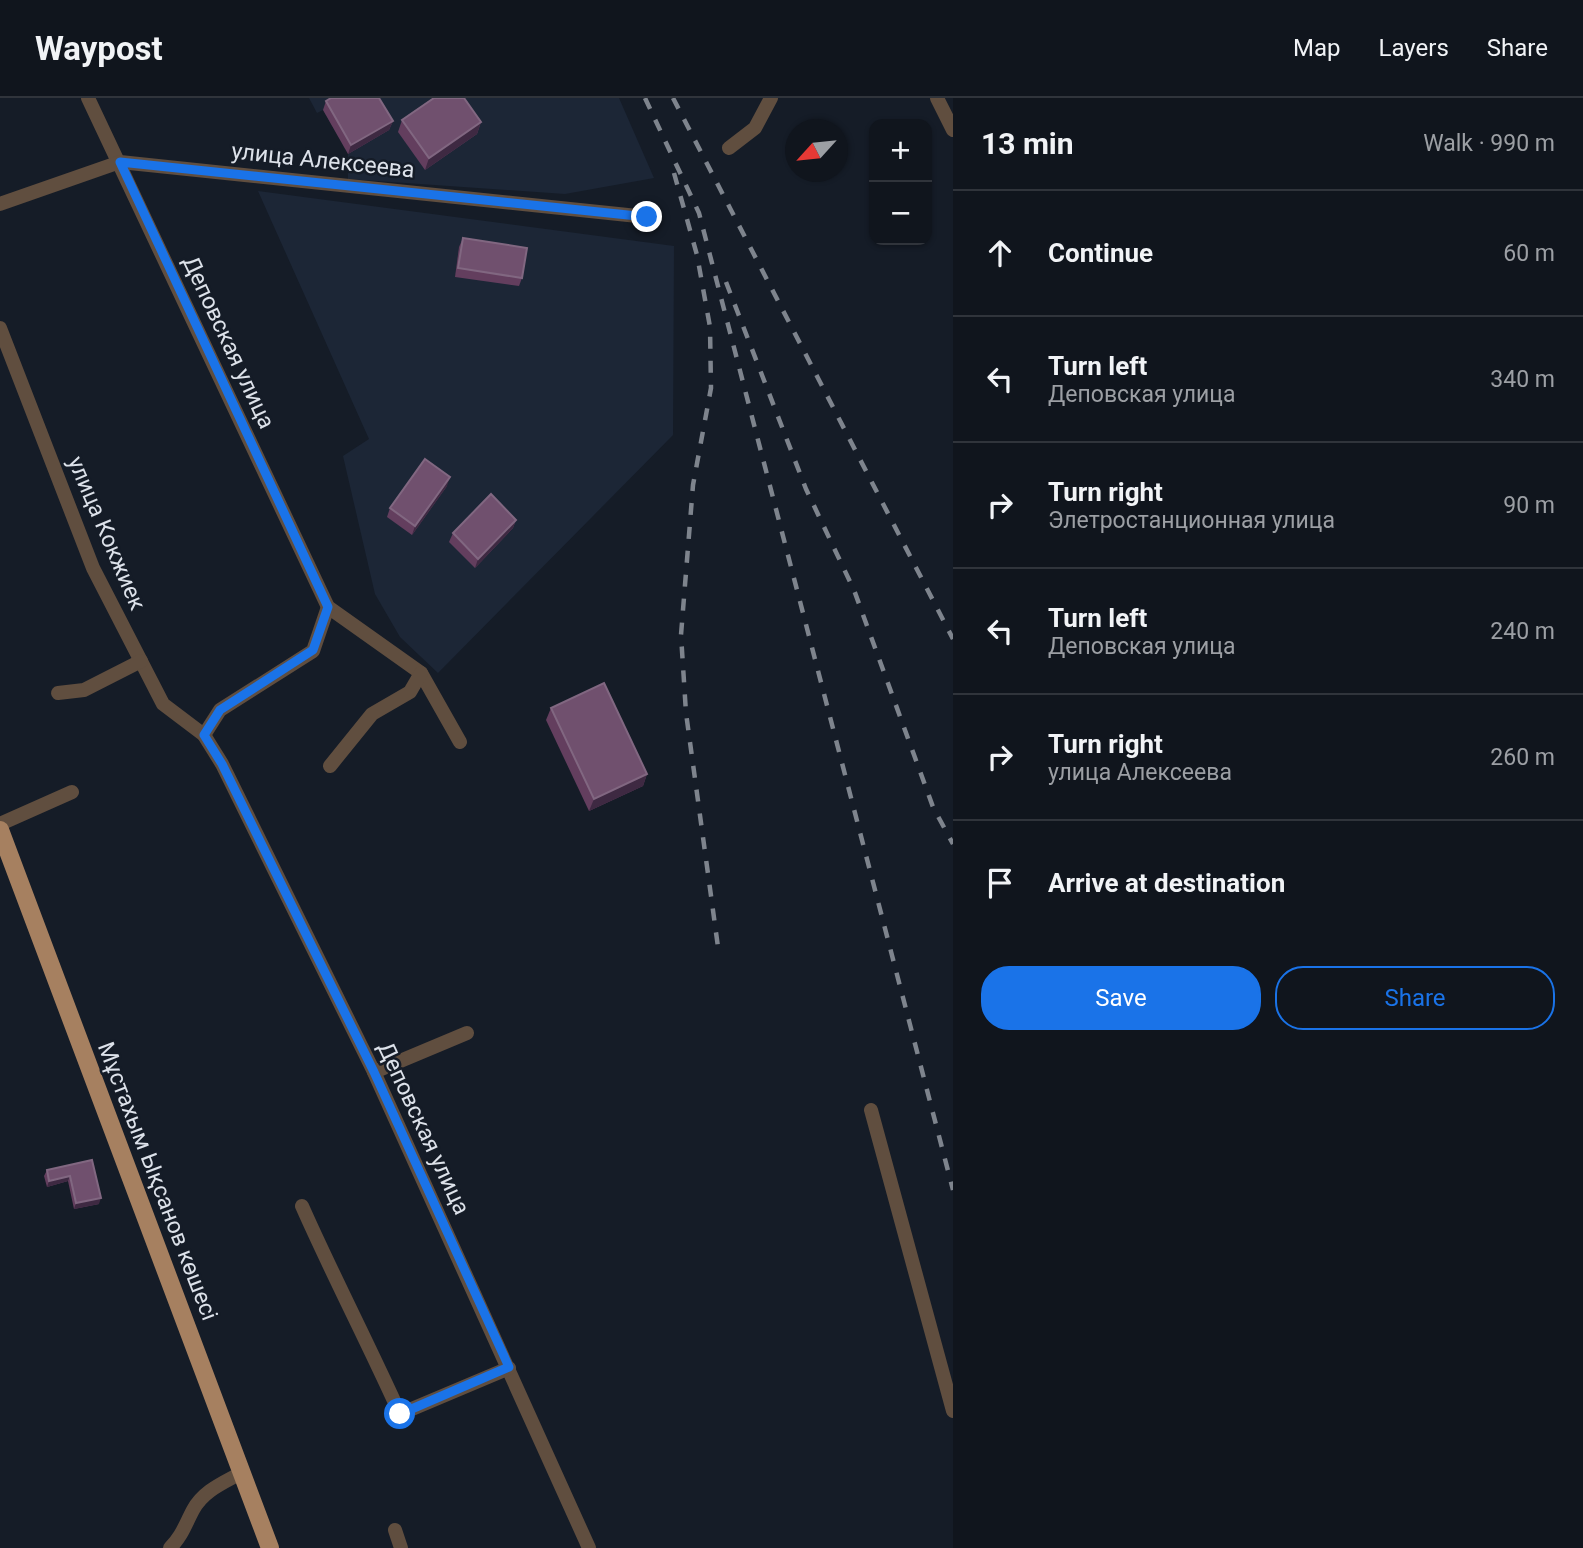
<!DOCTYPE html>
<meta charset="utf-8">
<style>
body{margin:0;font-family:Roboto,sans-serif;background:#191e26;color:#f1f3f6}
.controls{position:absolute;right:21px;top:21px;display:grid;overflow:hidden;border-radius:14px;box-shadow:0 2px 5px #0004}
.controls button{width:63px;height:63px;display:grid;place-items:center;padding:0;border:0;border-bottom:2px solid #30343b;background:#10151d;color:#f1f3f6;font:35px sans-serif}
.compass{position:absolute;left:785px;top:21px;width:63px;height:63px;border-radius:50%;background:#10151d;box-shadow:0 2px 5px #0004;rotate:243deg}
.stop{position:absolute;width:21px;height:21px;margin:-16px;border:5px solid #1a73e8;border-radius:50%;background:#fff}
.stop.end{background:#1a73e8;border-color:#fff;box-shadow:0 2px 7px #0008}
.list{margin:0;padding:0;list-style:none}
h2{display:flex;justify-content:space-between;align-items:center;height:91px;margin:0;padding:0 28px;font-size:30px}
h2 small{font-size:23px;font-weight:400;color:#9c9fa4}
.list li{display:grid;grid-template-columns:46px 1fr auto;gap:21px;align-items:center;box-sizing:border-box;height:126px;padding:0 28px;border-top:2px solid #30343b}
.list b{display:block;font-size:26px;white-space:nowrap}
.list p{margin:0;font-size:23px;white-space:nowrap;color:#9c9fa4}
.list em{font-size:23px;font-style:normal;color:#9c9fa4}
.actions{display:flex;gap:14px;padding:21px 28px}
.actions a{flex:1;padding:16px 0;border:2px solid #1a73e8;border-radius:28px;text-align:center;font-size:24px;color:#1a73e8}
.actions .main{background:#1a73e8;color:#fff}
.icon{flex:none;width:38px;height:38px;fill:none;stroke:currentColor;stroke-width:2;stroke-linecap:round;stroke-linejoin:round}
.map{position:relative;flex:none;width:953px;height:1450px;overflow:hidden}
header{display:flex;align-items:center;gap:42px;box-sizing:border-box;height:98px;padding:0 35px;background:#10151d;border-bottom:2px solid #30343b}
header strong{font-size:33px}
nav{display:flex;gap:38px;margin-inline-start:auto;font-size:24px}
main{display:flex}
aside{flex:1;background:#10151d}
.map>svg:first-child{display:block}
</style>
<header>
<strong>Waypost</strong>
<nav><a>Map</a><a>Layers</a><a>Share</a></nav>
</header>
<main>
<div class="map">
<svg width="953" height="1450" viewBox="0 0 953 1450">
<rect width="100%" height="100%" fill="#151c27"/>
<!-- built -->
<g fill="#1c2636">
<path d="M 309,0 L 619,0 L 654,80 L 565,96 L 348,81 L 348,55 L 323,12 L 317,15 Z"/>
<path d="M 258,93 L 674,148 L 673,337 L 438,575 L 400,539 L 375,496 L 343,358 L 369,341 Z"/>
</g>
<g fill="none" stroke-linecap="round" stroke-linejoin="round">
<!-- minor -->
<g stroke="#604e3f" stroke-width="14">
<path d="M 88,0 L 328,509 L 421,575 L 460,644"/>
<path d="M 937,0 L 953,32"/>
<path d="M 729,50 L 755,30 L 771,0"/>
<path d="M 0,106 L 120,64 L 647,119"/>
<path d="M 0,230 L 93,470 L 163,606 L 204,637 L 222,666 L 374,974 L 589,1450"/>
<path d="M 58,595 L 84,592 L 141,563"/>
<path d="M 204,637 L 220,612 L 313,553 L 328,509"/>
<path d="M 330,668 L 372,616 L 410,594 L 421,575"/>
<path d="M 0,726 L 72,694"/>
<path d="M 374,974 L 467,935"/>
<path d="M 871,1012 L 953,1313"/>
<path d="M 302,1108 C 333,1178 368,1245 400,1316 L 509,1270"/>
<path d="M 395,1432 L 401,1450"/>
<path d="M 170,1450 C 182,1438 185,1427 193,1412 C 203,1393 223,1385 241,1375"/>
</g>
<!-- major -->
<path stroke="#a68060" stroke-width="18" d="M 0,732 L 270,1450"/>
<!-- rail -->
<g stroke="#7e848d" stroke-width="4.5" stroke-dasharray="12 12" stroke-linecap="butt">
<path d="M 645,0 L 699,115 L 953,1092"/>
<path d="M 673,0 L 953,541"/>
<path d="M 674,75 L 697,157 L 710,229 L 711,290 L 693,387 L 681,537 L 686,615 L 718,849"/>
<path d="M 726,184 L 806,391 L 854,492 L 933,709 L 953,746"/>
</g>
</g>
<!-- wall -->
<g fill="#633e5e">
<path d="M 326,3 L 393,23 L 389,32 L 348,56 L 323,12 Z"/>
<path d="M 402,22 L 481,24 L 477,36 L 425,72 L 398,34 Z"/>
<path d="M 463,140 L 522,180 L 519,188 L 455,179 L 459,149 Z"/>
<path d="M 447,388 L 412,437 L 387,419 L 390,410 Z"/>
<path d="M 516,422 L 513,430 L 475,470 L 449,444 L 453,435 Z"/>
<path d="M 551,610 L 647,676 L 643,688 L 589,713 L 546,622 Z"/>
<path d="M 92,1062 L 99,1106 L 74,1111 L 68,1083 L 47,1089 L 44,1078 L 47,1072 Z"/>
</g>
<!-- shaded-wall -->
<g fill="#3e2942">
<path d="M 393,23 L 389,32 L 348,56 L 351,47 Z"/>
<path d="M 481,24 L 477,36 L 425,72 L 429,60 Z"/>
<path d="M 450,379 L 447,388 L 412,437 L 415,428 Z"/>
<path d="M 516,422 L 513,430 L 475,470 L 478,461 Z"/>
<path d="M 647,676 L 643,688 L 589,713 L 594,701 Z"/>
<path d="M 70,1078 L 68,1083 L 47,1089 L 49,1083 Z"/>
<path d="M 101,1100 L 99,1106 L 74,1111 L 76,1105 Z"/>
</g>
<!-- building -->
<g fill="#70506e" stroke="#816781" stroke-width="2">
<path d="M 331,0 L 379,0 L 393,23 L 351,47 L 326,3 Z"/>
<path d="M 434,0 L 464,0 L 481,24 L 429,60 L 402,22 Z"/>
<path d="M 463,140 L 527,150 L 522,180 L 458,170 Z"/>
<path d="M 425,361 L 450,379 L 415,428 L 390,410 Z"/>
<path d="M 491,396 L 516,422 L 478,461 L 453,435 Z"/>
<path d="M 604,585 L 647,676 L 594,701 L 551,610 Z"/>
<path d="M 92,1062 L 101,1100 L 76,1105 L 70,1078 L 49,1083 L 47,1072 Z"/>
</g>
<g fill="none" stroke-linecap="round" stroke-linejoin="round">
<!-- route -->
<path stroke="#1a73e8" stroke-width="9" d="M 400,1316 L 509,1269 L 374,974 L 222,666 L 204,637 L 220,612 L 313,552 L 328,509 L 120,64 L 647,119"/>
</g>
<g text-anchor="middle" stroke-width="5" stroke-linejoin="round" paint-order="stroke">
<!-- street labels -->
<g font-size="23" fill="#dde2ea" stroke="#151c27">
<text transform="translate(323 62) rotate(6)" y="8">улица Алексеева</text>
<text transform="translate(229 244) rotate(65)" y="8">Деповская улица</text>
<text transform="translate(107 435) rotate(67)" y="8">улица Кокжиек</text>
<text transform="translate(424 1030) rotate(65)" y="8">Деповская улица</text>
<text transform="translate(158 1083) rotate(69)" y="8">Мұстахым Ықсанов көшесі</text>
</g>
</g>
</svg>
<div class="controls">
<button>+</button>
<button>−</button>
</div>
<svg class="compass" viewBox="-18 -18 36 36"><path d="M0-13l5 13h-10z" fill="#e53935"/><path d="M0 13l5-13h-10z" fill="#9c9fa4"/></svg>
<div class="stop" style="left:400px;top:1316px"></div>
<div class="stop end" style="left:647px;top:119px"></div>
</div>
<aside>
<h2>13 min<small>Walk · 990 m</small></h2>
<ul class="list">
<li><svg class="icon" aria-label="ahead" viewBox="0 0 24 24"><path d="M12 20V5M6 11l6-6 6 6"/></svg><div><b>Continue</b></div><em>60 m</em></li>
<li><svg class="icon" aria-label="left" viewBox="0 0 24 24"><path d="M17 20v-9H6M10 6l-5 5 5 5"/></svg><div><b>Turn left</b><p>Деповская улица</p></div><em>340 m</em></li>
<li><svg class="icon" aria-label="right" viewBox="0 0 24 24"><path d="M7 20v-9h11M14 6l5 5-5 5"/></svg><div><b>Turn right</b><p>Элетростанционная улица</p></div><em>90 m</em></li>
<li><svg class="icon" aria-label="left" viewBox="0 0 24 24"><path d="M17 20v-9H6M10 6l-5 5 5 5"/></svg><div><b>Turn left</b><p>Деповская улица</p></div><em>240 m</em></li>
<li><svg class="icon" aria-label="right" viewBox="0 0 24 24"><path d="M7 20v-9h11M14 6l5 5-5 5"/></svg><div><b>Turn right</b><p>улица Алексеева</p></div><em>260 m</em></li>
<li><svg class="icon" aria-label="arrive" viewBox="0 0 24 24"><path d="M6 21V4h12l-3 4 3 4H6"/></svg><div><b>Arrive at destination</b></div></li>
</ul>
<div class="actions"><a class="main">Save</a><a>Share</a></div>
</aside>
</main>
